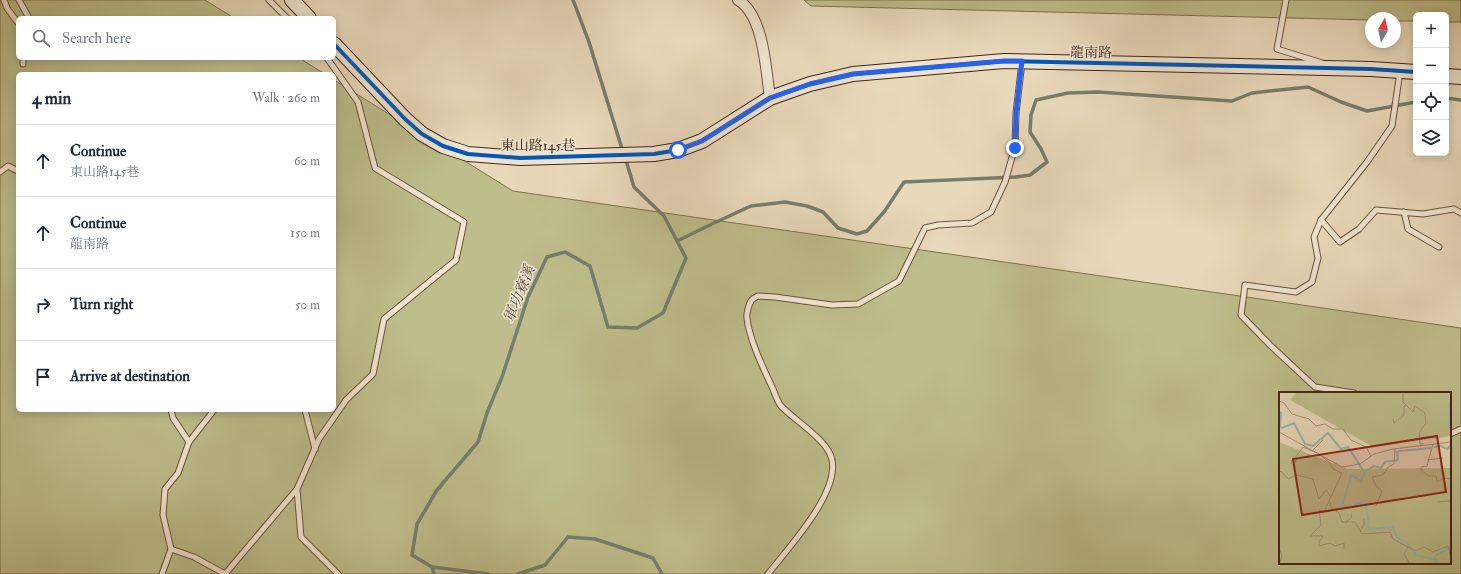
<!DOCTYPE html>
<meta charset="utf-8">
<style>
body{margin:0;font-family:"IM FELL Double Pica","Noto Serif TC",serif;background:#f6f6f7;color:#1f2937}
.controls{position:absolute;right:12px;top:12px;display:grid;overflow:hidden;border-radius:6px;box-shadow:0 2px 10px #0003}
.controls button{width:36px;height:36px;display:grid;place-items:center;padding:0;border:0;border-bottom:1px solid #e0e1e3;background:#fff;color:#1f2937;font:20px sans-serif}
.compass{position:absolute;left:1365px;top:12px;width:36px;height:36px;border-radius:50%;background:#fff;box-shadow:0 2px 10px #0003;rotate:9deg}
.stop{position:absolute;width:12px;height:12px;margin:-9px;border:3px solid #2563eb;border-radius:50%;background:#fff}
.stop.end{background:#2563eb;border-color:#fff;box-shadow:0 1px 4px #0008}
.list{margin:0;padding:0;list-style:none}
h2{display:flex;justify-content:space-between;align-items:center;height:52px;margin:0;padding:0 16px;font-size:17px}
h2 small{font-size:13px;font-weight:400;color:#747a83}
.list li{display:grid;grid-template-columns:26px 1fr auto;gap:12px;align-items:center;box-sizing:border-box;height:72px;padding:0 16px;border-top:1px solid #e0e1e3}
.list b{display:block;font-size:15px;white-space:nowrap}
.list p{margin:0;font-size:13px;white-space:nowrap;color:#747a83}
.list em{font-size:13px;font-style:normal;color:#747a83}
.icon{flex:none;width:22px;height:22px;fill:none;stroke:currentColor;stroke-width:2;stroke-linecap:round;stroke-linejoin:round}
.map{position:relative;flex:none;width:1461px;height:574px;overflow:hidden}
.search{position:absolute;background:#fff;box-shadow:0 2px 10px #0003;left:16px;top:16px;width:320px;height:44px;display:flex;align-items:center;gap:10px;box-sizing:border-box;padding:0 14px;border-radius:6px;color:#747a83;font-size:15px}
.panel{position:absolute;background:#fff;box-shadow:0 2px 10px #0003;left:16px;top:72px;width:320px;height:340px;border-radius:6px}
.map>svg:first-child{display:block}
</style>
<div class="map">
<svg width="1461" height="574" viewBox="0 0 1461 574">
<rect width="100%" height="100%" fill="#e9d9bb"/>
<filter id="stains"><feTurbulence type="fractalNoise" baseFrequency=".005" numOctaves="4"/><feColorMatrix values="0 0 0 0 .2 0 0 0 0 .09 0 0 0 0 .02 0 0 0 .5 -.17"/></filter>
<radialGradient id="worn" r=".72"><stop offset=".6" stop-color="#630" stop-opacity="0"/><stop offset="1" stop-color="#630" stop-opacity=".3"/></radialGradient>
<!-- green -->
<g fill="#bebd8b" stroke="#81704e" fill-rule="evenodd">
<path d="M 0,0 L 205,0 L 234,18 L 18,18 L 18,58 L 299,58 L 325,74 L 18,74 L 18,410 L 334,410 L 334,80 L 513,191 L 1461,328 L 1461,574 L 0,574 ZM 1280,393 L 1450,393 L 1450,563 L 1280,563 Z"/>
<path d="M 804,0 L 1461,0 L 1461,22 L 1446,22 L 1446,15 L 1416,15 L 1416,21 L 1395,21 L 1395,18 L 1371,18 L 1371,20 L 811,6 Z"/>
</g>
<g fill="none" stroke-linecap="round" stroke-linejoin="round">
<!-- stream -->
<g stroke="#767e6e" stroke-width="3.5">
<path d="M 573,0 L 589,42 L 623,152"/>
<path d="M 1446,98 L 1461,100"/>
<path d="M 677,241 L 714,223 L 751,206 L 785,202 L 807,206 L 823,212 L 838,228 L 857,234 L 867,231 L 884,212 L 904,182 L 1016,177 L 1030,175 L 1047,162 L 1041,149 L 1030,132 L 1031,115 L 1036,100 L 1068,93 L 1098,92 L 1232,101 L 1252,93 L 1308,87 L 1341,102 L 1367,111 L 1416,102"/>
<path d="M 432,567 L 434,574"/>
<path d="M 488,574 L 432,567 L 412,555 L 417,524 L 437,490 L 478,442 L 487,413 L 502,377 L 528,297 L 547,257 L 565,252 L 590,266 L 608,327 L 637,328 L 663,313 L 686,258 L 664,216 L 634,187 L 625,157"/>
<path d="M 518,574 L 545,565 L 568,537 L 595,539 L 653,558 L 662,574"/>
</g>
<defs>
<g id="lane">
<path d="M 4,0 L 7,8 L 18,23"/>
<path d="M 19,0 L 29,18"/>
<path d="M 269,0 L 287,18"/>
<path d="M 1286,0 L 1277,49 L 1322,63"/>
<path d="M 23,64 L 23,58"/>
<path d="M 0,172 L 8,166 L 18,171"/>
<path d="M 1404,212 L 1408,229 L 1439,247"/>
<path d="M 1321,220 L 1340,242 L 1359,229 L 1376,210 L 1423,214 L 1454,209 L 1461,213"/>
<path d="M 1354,393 L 1315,387 L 1270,345 L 1241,315 L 1245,285 L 1296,292 L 1312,282 L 1318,258 L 1314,237 L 1321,220 L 1367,162 L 1392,126 L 1400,72"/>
<path d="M 171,410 L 173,418 L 189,442 L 214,410"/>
<path d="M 305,410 L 315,449"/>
<path d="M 1450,434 L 1461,429"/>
<path d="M 297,489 L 301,537 L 338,574"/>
<path d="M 171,549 L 163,515 L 165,489 L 178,473 L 189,442"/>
<path d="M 162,574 L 171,549 L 194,557 L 225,574"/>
<path d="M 225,574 L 297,489 L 319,439 L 346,400 L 373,374 L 384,319 L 456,260 L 464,222 L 375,168 L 358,102 L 327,58"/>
<path d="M 768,574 C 788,548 839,494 832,460 C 829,441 794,420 781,406 C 777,401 775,394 773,389 C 764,370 749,339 747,318 C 746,315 749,304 751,301 C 752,299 756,297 758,296 L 775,297 L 832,305 L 858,304 L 899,281 L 925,228 L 938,225 L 972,223 L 991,212 L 1005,182 L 1015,147 L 1016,113 L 1022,62"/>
</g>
<path id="street" d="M 738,0 C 764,15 766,71 770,98"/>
<g id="secondary">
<path d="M 292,0 L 309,18"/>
<path d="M 334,44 L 405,119 L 422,134 L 443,146 L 468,154 L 520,158 L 654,154 L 678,150 L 702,141 L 770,98 L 810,84 L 853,74 L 1004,61 L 1371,69 L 1416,72"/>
<path d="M 1446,76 L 1461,77"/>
</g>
</defs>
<!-- lane casing -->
<use href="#lane" stroke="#6d513c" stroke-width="7"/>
<!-- street casing -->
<use href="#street" stroke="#6d513c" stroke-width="12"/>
<!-- secondary casing -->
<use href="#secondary" stroke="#442412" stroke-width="16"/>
<!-- lane -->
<use href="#lane" stroke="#f1e6d3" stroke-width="5"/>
<!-- street -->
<use href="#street" stroke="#f1e6d3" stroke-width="10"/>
<!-- secondary -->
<use href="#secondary" stroke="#f1e6d3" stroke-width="14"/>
<defs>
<path id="cycleway" d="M 334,44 L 405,119 L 422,134 L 443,146 L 468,154 L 520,158 L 654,154 L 678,150 L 702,141 L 770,98 L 810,84 L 853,74 L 1004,61 L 1371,69 L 1416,72"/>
</defs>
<!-- cycleway casing -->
<use href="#cycleway" stroke="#f1e6d3" stroke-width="6"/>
<!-- cycleway -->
<use href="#cycleway" stroke="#0057b8" stroke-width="4"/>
</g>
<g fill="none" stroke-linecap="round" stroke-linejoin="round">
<!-- route -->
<path stroke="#2563eb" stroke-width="5" d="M 678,150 L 702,141 L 770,98 L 810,84 L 853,74 L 1004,61 L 1022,61 L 1016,113 L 1015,148"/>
</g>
<g text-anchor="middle" stroke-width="3" stroke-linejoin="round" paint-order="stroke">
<!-- street labels -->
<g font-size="14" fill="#442412" stroke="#f1e6d3">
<text transform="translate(1091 52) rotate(1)" y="5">龍南路</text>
<text x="538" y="150">東山路145巷</text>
</g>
<!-- water labels -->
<g font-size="15" font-style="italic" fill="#594a38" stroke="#f1e6d3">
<text transform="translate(519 294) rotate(-68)" y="5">軍功寮溪</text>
</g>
</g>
<!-- overview -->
<g transform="translate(1279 392)">
<rect width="172" height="172" fill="#e9d9bb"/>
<path d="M 18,0 L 172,0 L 172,44 L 94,55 L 11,8 ZM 0,50 L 68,77 L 172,76 L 172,172 L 0,172 Z" fill="#bebd8b"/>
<path fill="none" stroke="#98baac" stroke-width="2" d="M 0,19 L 2,21 L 1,35 L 3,36 L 15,31 L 26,52 L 34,54 L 49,41 L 62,57 L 69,55 L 86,81 L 82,89 L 72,83 L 63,115 L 74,115 L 79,111 L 87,112 L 90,137 L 114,135 L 118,146 L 128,151 L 137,163 L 157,168 L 158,172M 170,37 L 171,10M 155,55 L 162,54 L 168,57 L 172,52M 85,80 L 95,74 L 102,76 L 106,70 L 119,68 L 118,60 L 121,59 L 152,56M 155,167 L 157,163 L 172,155"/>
<path fill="none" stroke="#a79177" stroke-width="1" d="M 124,0 L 124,10 L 134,20 L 136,14 L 146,21 L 147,31 L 140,41 L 141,52 L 145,52M 0,9 L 5,11 L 13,22 L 30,27 L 37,34 L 46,32 L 54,37 L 64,37 L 72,48 L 87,55 L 92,64M 114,27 L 115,31 L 125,23 L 125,14 L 127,14M 0,40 L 63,75 L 81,72 L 95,62 L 114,57 L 172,50M 154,52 L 148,74 L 142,75 L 142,78 L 150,84 L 157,84 L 158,90 L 165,86 L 172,87M 24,55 L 40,62 L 51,71 L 54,77 L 63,81 L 45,120 L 40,118 L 42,133 L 31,144 L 44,144 L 40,150 L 40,154 L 51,151 L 56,154 L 65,151 L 65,157M 34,58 L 44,48M 148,68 L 164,66M 12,72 L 14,66 L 17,70 L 16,66 L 24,55M 0,81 L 2,79 L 9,87 L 17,83 L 34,87 L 40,107 L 47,98 L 52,105M 51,110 L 52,115 L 60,121 L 63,130 L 76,130 L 83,142 L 111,140 L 114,147 L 129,155 L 125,162 L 131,172M 158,110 L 172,109M 97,114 L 103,99 L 97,94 L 93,85 L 104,83 L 109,75 L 115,72 L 116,57M 66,131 L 73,125 L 72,122M 81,139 L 85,133 L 85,126M 129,155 L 136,159 L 145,155 L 154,160 L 169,154 L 172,166M 0,156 L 3,164 L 0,172"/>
<path fill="#8f2418" fill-opacity="0.15" stroke="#8f2418" stroke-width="2" d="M 158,44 L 167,100 L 23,123 L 14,67 Z"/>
<rect width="172" height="172" fill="none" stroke="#442412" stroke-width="2"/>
</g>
<rect width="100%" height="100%" filter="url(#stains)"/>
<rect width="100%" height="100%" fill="url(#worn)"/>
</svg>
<div class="controls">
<button>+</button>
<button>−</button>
<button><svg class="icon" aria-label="locate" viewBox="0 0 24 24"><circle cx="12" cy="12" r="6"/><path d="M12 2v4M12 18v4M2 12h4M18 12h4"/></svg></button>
<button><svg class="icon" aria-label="layers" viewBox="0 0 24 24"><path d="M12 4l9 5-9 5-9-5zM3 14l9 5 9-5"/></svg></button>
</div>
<svg class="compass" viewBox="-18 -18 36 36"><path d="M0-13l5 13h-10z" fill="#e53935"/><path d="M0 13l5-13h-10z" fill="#747a83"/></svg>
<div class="stop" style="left:678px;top:150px"></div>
<div class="stop end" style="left:1015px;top:148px"></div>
<div class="search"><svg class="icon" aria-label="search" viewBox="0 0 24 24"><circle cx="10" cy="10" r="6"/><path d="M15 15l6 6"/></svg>Search here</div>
<section class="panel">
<h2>4 min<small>Walk · 260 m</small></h2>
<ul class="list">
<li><svg class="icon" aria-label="ahead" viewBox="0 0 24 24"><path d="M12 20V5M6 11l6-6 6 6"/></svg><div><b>Continue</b><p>東山路145巷</p></div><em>60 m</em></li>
<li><svg class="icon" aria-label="ahead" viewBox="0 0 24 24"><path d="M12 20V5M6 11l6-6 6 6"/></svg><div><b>Continue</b><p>龍南路</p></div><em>150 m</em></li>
<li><svg class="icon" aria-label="right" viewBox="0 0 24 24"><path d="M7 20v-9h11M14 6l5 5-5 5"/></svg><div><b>Turn right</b></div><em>50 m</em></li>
<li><svg class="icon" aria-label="arrive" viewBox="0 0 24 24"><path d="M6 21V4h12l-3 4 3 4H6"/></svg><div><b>Arrive at destination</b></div></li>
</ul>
</section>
</div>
